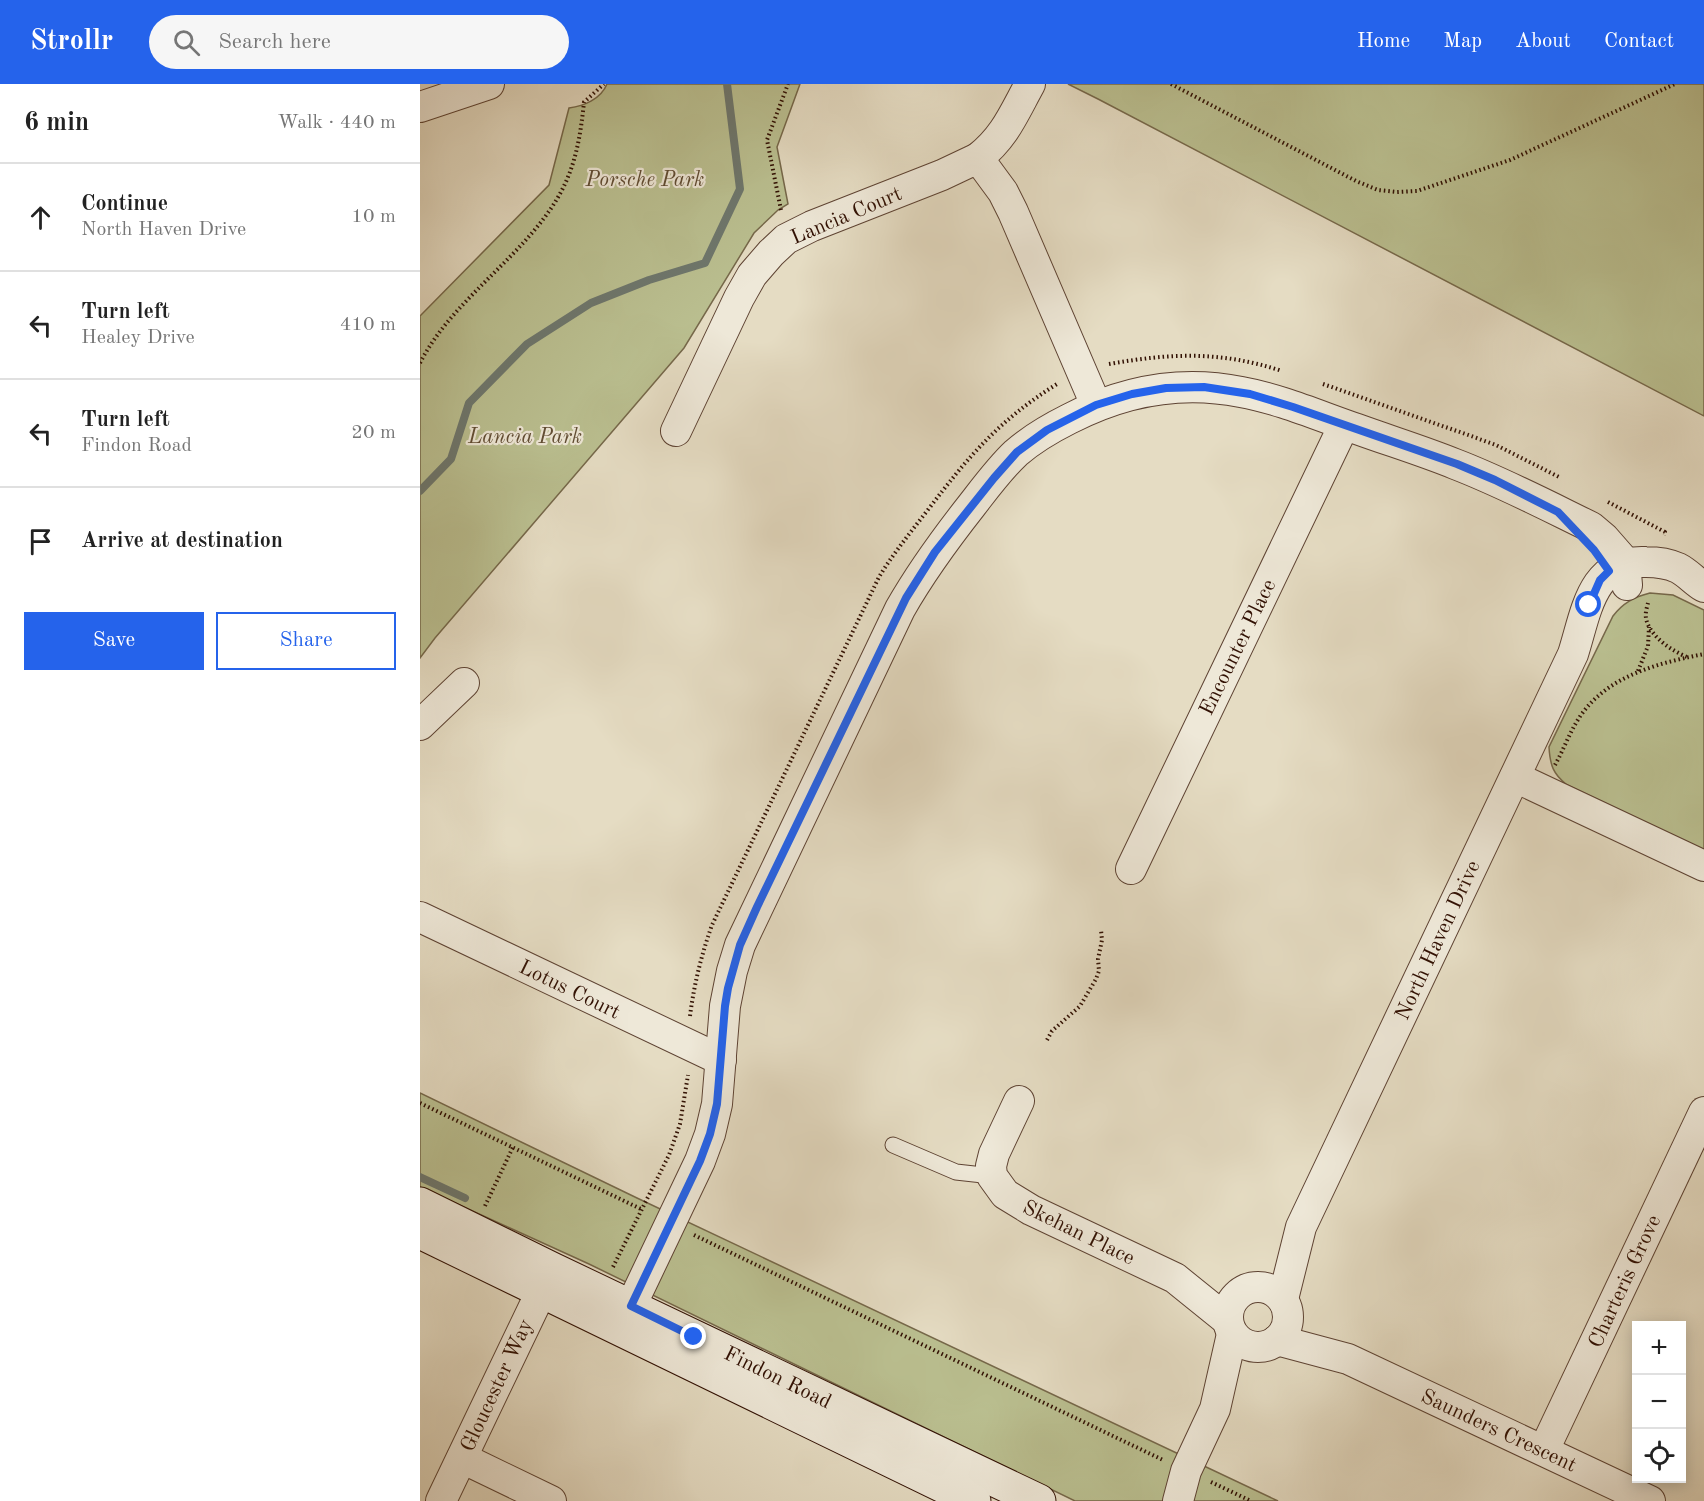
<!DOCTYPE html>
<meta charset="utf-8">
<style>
body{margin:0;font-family:"Old Standard TT",serif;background:#f6f6f6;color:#222}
.controls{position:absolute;right:18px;bottom:18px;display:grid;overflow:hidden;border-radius:0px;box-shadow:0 3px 15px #0003}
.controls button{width:54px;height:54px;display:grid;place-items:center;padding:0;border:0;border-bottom:2px solid #e0e0e0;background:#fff;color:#222;font:30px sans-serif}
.stop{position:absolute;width:18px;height:18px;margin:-14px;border:4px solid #2563eb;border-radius:50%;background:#fff}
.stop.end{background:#2563eb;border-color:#fff;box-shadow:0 2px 6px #0008}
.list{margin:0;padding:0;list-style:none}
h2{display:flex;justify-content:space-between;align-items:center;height:78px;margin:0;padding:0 24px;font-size:26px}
h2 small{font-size:20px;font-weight:400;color:#767676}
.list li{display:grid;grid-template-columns:39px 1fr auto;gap:18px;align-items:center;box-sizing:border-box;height:108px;padding:0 24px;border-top:2px solid #e0e0e0}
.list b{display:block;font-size:22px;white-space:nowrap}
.list p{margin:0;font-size:20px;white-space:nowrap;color:#767676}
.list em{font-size:20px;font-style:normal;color:#767676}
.actions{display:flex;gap:12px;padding:18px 24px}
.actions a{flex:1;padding:14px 0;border:2px solid #2563eb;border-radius:0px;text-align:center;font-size:21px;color:#2563eb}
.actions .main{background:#2563eb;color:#fff}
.icon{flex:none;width:33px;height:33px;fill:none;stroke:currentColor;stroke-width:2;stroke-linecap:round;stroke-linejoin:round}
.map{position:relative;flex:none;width:1284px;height:1417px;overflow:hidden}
header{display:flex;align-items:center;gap:36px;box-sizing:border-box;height:84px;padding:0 30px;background:#2563eb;color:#fff}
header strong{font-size:28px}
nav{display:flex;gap:33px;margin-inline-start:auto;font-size:21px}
.search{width:420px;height:54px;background:#f6f6f6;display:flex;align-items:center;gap:15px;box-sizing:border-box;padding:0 21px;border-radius:33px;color:#767676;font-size:22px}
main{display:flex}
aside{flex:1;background:#fff}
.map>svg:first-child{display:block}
</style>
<header>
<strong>Strollr</strong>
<div class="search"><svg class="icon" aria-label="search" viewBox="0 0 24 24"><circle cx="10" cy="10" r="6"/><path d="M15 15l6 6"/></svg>Search here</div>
<nav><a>Home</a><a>Map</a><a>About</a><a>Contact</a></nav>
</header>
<main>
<aside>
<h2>6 min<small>Walk · 440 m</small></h2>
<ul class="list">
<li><svg class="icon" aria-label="ahead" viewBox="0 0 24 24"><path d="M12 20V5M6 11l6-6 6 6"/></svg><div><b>Continue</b><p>North Haven Drive</p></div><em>10 m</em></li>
<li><svg class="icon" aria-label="left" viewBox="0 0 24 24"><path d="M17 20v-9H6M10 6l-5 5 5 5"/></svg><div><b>Turn left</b><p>Healey Drive</p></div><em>410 m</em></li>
<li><svg class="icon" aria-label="left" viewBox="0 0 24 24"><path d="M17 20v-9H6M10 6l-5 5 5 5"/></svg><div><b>Turn left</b><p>Findon Road</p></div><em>20 m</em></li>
<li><svg class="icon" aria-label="arrive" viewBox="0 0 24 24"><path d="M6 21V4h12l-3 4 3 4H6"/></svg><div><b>Arrive at destination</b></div></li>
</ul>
<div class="actions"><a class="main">Save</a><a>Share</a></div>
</aside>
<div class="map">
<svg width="1284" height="1417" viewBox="0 0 1284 1417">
<rect width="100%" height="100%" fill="#e5dcc3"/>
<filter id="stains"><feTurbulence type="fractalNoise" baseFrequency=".00333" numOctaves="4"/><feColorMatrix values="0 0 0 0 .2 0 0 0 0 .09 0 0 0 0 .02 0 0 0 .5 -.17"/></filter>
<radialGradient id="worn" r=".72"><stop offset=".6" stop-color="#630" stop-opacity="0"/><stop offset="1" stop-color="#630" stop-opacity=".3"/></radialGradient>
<!-- green -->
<g fill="#babf90" stroke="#76684a" stroke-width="1.5">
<path d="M 187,0 L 380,0 L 357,63 L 368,120 L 358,126 L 334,149 L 264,264 L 15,554 L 0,574 L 0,232 L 129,101 L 149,24 C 164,22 181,15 187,0 Z"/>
<path d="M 648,0 L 1284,0 L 1284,332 L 678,15 Z"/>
<path d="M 1230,509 L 1253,511 L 1284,526 L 1284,766 L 1147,701 C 1133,690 1130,681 1129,663 L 1193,532 C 1203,519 1214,513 1230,509 Z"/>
<path d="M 0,1009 L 217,1114 L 858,1417 L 655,1417 L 169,1180 L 0,1103 Z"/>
</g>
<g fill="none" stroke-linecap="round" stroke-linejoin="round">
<!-- stream -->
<g stroke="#6e776d" stroke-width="8">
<path d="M 0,407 L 31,375 L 49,319 L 107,260 L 171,219 L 229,196 L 285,179 L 320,105 L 307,0"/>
<path d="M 0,1093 L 45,1114"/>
</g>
<defs>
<path id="lane" d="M 473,1061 L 536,1088 L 572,1092"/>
<g id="street">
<path d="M 0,23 L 69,0"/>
<path d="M 558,74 C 585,53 594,29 610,0"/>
<path d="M 256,347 L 319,214 L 332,191 L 351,169 L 366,155 L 392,142 L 522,91 L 558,74 L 583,108 L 593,128 L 676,321"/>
<path d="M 0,641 L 44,599"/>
<path d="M 1095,693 L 1284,782"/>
<path d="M 711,785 L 924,341"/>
<path d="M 0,833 L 301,976"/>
<path d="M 599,1017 L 574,1070 L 571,1082 L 572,1092 L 585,1110 L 611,1126 L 755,1194 L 807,1236"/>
<circle cx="838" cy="1233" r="30"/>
<path d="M 863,1215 L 881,1143 L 1153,570 C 1166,530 1171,475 1226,478 C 1237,478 1247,479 1258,484 C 1268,489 1275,498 1284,503"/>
<path d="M 200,1245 L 280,1077 L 290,1050 L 297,1020 L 305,922 L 312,887 L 320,861 L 480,525 C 501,488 526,454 552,421 C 566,403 580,384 596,369 C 612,355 631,344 649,335 C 703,307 761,296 821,308 C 860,315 899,332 937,345 C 970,357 1003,367 1035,380 C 1082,398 1126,421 1171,443 L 1184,454 L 1205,478 L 1207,501"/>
<path d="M 857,1256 L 928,1275 L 1230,1417"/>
<path d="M 1124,1366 L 1284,1028"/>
<path d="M 42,1374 L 131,1417"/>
<path d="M 21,1417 L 132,1185"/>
<path d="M 758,1417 L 766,1387 L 795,1325 L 812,1250"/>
</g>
<g id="secondary">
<path d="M 0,1120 L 132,1185 L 619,1417"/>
<path d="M 0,1148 L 554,1417"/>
</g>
</defs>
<!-- lane casing -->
<use href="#lane" stroke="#5e4333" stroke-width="17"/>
<!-- street casing -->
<use href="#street" stroke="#5e4333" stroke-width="32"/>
<!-- secondary casing -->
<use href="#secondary" stroke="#311003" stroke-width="35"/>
<!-- path -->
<g stroke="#311003" stroke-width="4" stroke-dasharray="1.5 3" stroke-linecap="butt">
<path d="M 751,0 L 936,97 L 958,106 L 977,108 L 997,107 L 1090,76 L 1255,0"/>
<path d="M 361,126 L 347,56 L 368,0"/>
<path d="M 0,279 C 34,212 112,168 144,102 C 157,75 161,47 164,18 L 184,0"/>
<path d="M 689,280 C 751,269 801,267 862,287"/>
<path d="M 903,300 L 1051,352 L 1076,361 L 1141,394"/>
<path d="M 1188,418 L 1245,448 L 1244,451"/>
<path d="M 1228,519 C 1227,523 1225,529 1226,534 C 1229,552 1252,567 1267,573"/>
<path d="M 1218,587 L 1228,562 L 1229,543"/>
<path d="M 1135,681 C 1144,665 1150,647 1161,631 C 1189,591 1239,579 1284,570"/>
<path d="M 270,932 C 274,901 281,872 292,841 L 459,493 C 473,470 490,449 507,427 C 549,372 578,337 637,300"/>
<path d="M 627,956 L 632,947 L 660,922 L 676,895 L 679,887 L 678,875 L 682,856 L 681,846"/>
<path d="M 0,1019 L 221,1125"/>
<path d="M 65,1122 L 93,1063"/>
<path d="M 274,1151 L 743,1376"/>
<path d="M 193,1183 L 249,1071 L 260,1040 L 268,991"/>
<path d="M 791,1398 L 831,1417"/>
</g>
<!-- lane -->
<use href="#lane" stroke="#eee8d8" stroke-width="15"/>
<!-- street -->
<use href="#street" stroke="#eee8d8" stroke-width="30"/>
<!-- secondary -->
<use href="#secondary" stroke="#eee8d8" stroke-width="33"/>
</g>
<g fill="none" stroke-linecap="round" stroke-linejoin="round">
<!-- route -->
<path stroke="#2563eb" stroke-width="8" d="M 274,1253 L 211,1222 L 280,1077 L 290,1050 L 297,1020 L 305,922 L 308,904 L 320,861 L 337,823 L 486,514 L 515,468 L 574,394 L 597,368 L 627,346 L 676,321 L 712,310 L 746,304 L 784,303 L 830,310 L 873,323 L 1037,380 L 1075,396 L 1138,428 L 1174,466 L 1189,487 L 1180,496 L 1169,521"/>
</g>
<g text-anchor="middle" stroke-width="4.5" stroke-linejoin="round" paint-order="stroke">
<!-- park labels -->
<g font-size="21" font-style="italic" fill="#614d34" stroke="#eee8d8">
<text x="225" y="102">Porsche Park</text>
<text x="105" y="359">Lancia Park</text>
</g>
<!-- street labels -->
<g font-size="21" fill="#311003" stroke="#eee8d8">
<text transform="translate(426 131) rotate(-23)" y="7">Lancia Court</text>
<text transform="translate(817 563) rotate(-64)" y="7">Encounter Place</text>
<text transform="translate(1017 856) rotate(-65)" y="7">North Haven Drive</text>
<text transform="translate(150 905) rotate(26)" y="7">Lotus Court</text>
<text transform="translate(659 1148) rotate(26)" y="7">Skehan Place</text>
<text transform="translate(1204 1197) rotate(-65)" y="7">Charteris Grove</text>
<text transform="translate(358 1293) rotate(26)" y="7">Findon Road</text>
<text transform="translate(76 1301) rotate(-65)" y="7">Gloucester Way</text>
<text transform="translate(1079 1346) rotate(25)" y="7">Saunders Crescent</text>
</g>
</g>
<rect width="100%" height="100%" filter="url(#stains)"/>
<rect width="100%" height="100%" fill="url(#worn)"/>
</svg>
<div class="controls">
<button>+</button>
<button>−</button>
<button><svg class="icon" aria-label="locate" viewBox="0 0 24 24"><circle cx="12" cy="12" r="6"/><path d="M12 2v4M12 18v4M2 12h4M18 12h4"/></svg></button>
</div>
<div class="stop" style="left:1169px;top:521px"></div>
<div class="stop end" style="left:274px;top:1253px"></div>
</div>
</main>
